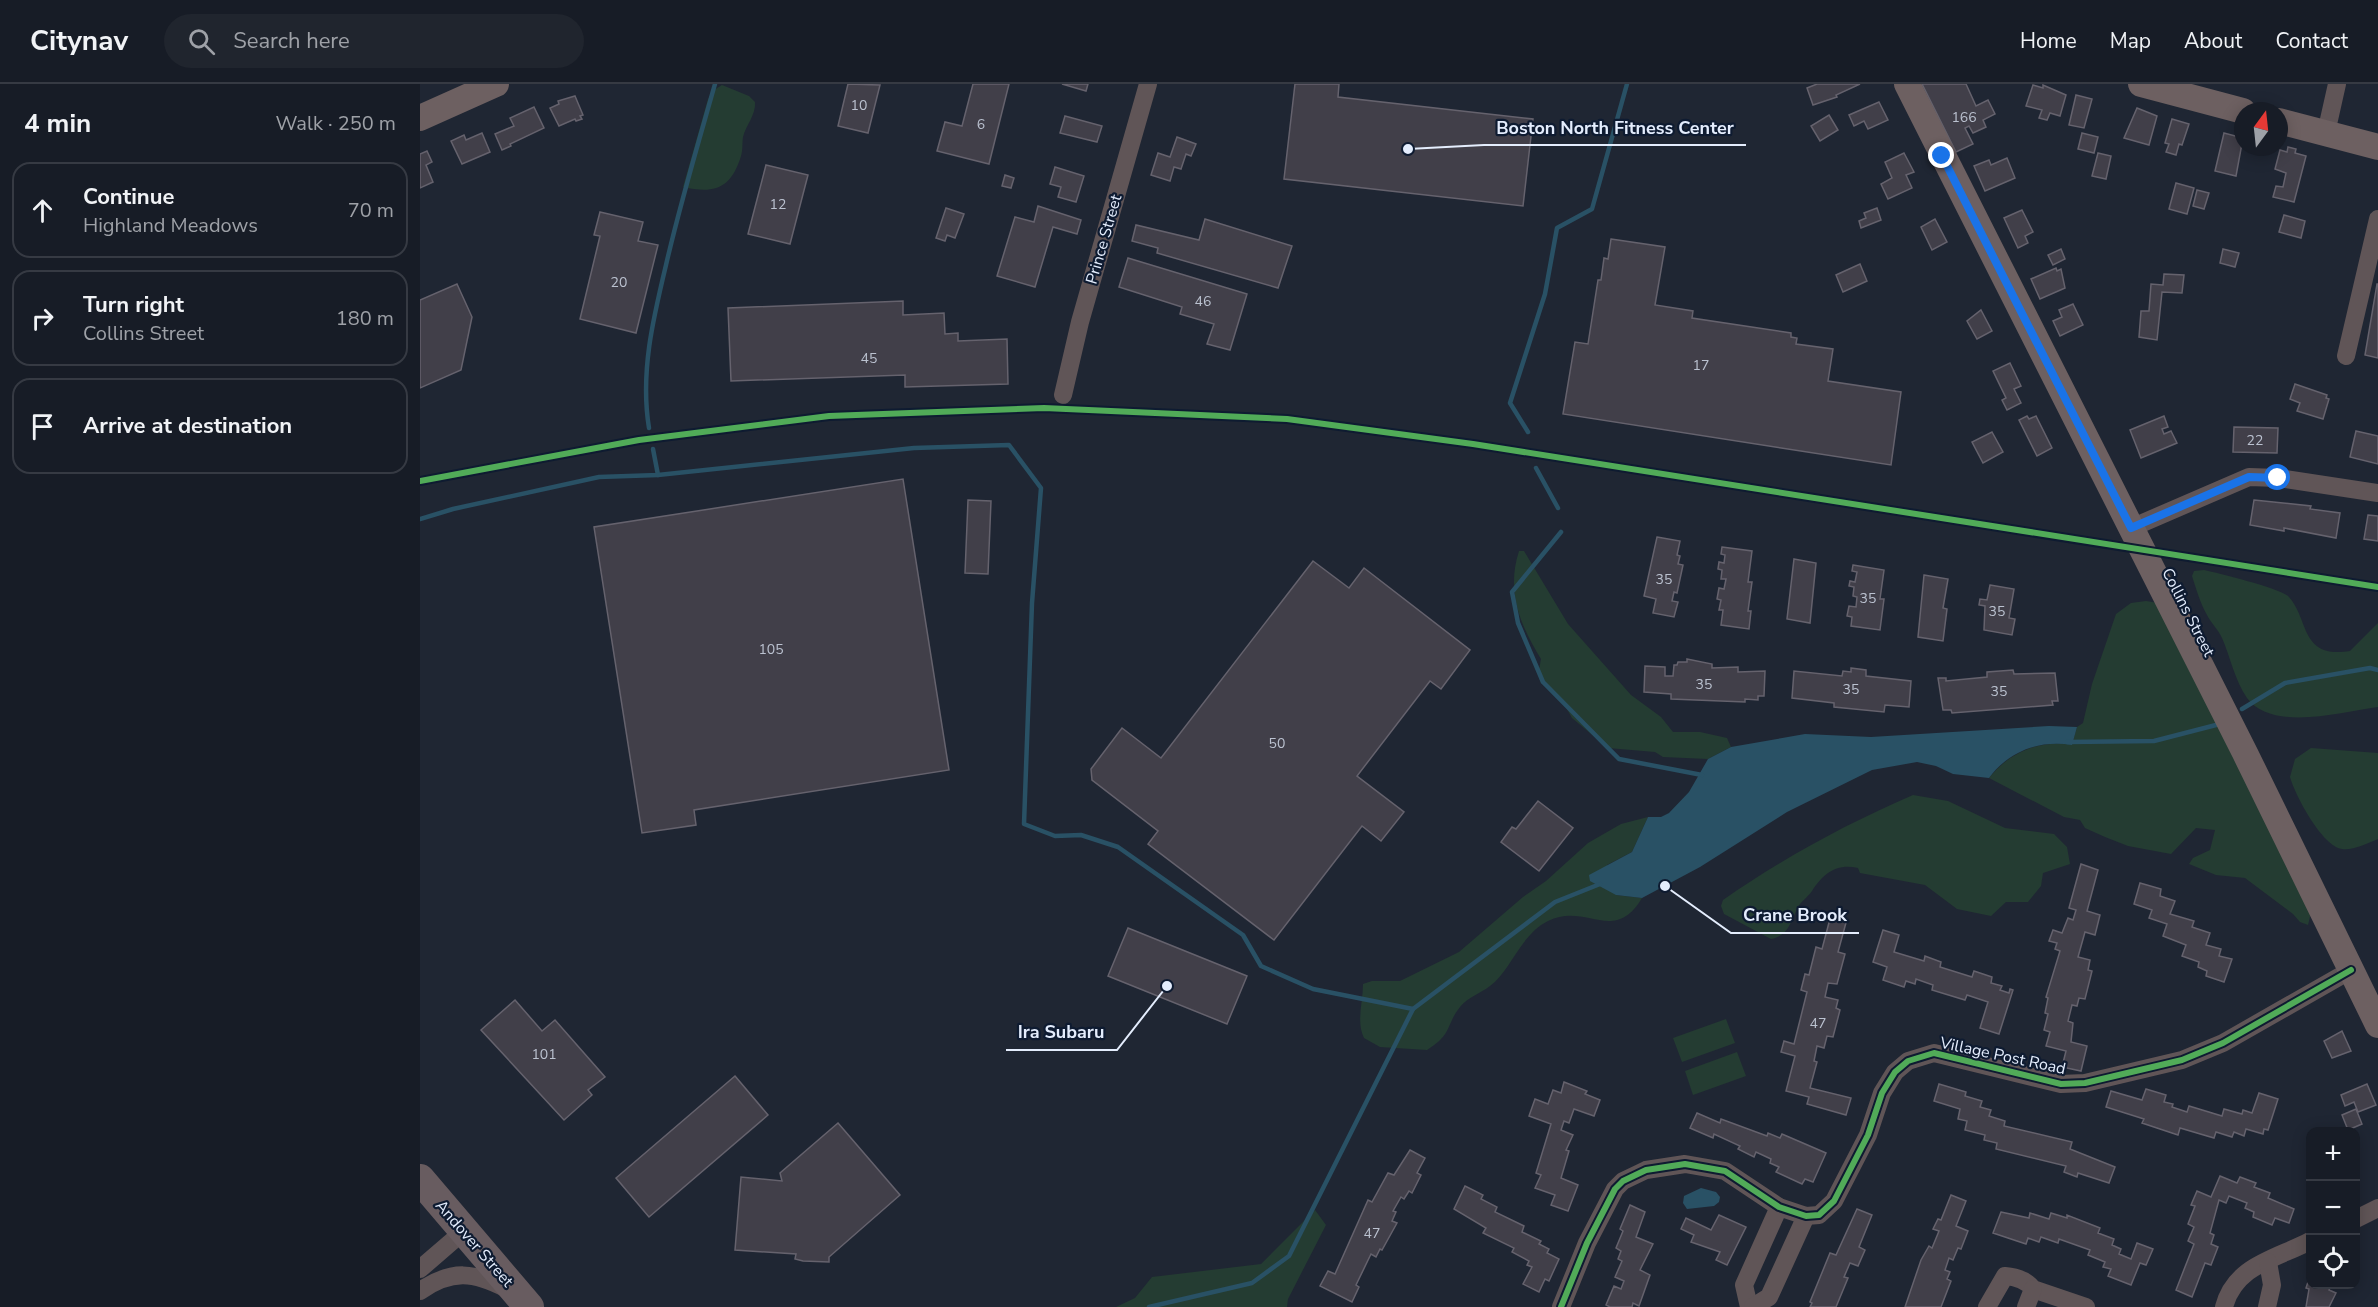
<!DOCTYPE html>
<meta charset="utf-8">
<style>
body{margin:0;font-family:"Nunito Sans",sans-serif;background:#20252e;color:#f1f3f6}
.controls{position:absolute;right:18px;bottom:18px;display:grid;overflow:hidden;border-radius:12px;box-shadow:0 3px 15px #0003}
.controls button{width:54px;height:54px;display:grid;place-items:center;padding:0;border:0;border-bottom:2px solid #363a43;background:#171c26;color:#f1f3f6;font:30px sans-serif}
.compass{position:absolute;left:1814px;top:18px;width:54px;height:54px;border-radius:50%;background:#171c26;box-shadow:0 3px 15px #0003;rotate:15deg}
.stop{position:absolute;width:18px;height:18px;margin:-14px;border:4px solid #1a73e8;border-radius:50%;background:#fff}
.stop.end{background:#1a73e8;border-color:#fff;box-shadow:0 2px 6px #0008}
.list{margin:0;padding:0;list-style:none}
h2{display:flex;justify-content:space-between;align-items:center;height:78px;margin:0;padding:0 24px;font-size:26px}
h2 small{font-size:20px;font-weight:400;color:#9ea1a7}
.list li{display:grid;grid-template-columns:39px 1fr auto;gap:18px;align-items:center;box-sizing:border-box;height:96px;margin:0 12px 12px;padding:0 12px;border:2px solid #363a43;border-radius:18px}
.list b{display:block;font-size:22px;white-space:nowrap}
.list p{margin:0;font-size:20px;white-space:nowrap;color:#9ea1a7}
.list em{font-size:20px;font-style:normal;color:#9ea1a7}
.icon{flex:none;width:33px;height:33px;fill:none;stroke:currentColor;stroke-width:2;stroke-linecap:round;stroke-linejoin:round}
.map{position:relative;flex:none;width:1958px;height:1223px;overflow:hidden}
header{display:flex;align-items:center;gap:36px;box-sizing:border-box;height:84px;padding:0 30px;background:#171c26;border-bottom:2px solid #363a43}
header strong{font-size:28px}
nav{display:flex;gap:33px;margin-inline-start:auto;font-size:21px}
.search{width:420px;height:54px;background:#20252e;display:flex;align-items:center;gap:15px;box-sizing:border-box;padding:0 21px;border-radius:33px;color:#9ea1a7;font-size:22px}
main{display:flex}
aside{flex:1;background:#171c26}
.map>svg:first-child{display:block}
</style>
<header>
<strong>Citynav</strong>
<div class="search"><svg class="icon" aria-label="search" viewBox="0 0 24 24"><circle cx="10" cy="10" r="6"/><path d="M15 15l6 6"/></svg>Search here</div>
<nav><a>Home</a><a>Map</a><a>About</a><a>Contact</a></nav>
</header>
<main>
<aside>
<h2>4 min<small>Walk · 250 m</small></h2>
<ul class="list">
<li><svg class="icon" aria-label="ahead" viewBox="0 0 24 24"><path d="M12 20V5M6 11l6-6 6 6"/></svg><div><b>Continue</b><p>Highland Meadows</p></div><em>70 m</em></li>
<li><svg class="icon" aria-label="right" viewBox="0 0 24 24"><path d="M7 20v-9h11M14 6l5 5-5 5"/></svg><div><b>Turn right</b><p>Collins Street</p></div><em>180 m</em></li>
<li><svg class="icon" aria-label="arrive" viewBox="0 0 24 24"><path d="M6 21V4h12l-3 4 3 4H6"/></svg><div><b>Arrive at destination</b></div></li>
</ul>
</aside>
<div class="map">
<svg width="1958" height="1223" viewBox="0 0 1958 1223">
<rect width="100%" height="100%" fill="#1f2633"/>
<!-- green -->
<g fill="#243c32">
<path d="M 302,1 L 329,12 L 335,18 C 336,31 326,41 323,53 C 322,59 323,66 321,72 C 311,105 294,110 263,103 L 288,15 L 294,6 Z"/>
<path d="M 1099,467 L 1104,467 L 1148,540 L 1211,611 L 1241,633 L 1253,648 L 1280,648 L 1307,654 L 1311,663 L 1288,675 L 1243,673 L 1235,668 L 1188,664 L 1152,634 L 1143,618 L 1121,599 L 1118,591 L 1121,575 C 1100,541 1086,507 1099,467 Z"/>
<path d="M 1784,486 C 1798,489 1859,504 1868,512 C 1890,535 1879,575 1930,567 L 1958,539 L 1958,623 C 1921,628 1852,648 1827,614 C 1815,597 1810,572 1802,554 C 1798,545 1791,539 1787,531 C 1780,519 1776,504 1772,492 L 1774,487 Z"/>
<path d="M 1726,517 L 1744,520 L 1894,816 L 1888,841 L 1880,838 L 1873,830 L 1825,794 L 1796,791 L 1769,780 L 1773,774 L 1790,766 L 1795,746 L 1776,744 L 1751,770 L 1708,762 L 1685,753 L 1665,744 L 1660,736 L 1644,733 L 1569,694 C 1591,667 1618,657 1652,660 L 1657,643 L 1663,639 L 1672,600 L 1696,530 L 1711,519 Z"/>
<path d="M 1891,664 L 1958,669 L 1958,755 C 1949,759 1931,767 1922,765 C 1902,762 1875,711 1870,693 L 1875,675 Z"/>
<path d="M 1493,711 L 1528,717 L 1585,744 L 1634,750 L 1647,763 L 1650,780 L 1623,789 L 1621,802 L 1608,818 L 1586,818 L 1571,832 L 1537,825 L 1505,801 L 1440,789 L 1438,784 C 1416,779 1403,790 1392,807 C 1388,813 1380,818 1377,825 C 1370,839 1369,851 1351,855 L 1304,830 L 1301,822 L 1303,816 C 1363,774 1426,740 1493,711 Z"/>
<path d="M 1228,733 L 1212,768 L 1187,781 L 1196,811 L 1222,814 C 1194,861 1166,818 1128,837 C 1101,850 1090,888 1070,902 C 1060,910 1049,912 1040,923 C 1026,940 1033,950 1007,966 L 960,963 L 944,954 C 936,938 943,918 943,900 L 952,897 L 980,897 L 1039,868 L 1103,813 L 1126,797 L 1168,759 L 1201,740 Z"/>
<path d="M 1306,935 L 1315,959 L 1262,978 L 1253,954 Z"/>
<path d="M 1317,968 L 1326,992 L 1273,1011 L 1265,987 Z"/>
<path d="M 895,1126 L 906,1141 L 868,1215 L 867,1223 L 696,1223 L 715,1214 L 732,1193 L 841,1180 Z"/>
</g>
<!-- water -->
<g fill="#295165">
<path d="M 1629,642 L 1657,643 L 1652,661 C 1619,656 1589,667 1569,694 L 1533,690 L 1516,682 L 1497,678 L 1452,686 L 1367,728 L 1280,783 L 1222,814 L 1196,811 L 1170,797 L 1169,791 L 1212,768 L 1228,733 L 1241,733 L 1249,729 L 1269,708 L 1288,675 L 1311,663 L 1385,650 L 1451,653 Z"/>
<path d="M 1281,1104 L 1296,1108 L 1300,1113 L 1299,1118 L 1294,1122 L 1267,1125 L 1263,1119 L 1264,1112 Z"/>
</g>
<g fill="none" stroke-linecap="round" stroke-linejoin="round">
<!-- stream -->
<g stroke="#295165" stroke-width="4.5">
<path d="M 229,344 C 220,289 233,235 246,181 C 260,120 278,60 295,0"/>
<path d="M 1108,348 L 1090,319 L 1125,210 L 1137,144 L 1172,125 L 1207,0"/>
<path d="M 233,365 L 238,391"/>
<path d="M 1116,384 L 1138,424"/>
<path d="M 0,435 L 33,425 L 179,393 L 238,391 L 494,364 L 589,361 L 621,404 L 612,519 L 604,740 L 635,752 L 661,751 L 698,763 L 823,851 L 841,882 L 893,905 L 993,925"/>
<path d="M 1141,448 L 1092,508 L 1098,539 L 1123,598 L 1199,675 L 1282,691"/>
<path d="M 1822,625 L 1865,599 L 1950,584 L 1958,586"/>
<path d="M 1647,658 L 1734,657 L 1796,641"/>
<path d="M 729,1223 L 832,1199 L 869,1172 L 993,925 L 1135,818 L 1180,800"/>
</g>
</g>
<!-- building -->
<g fill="#413f49" stroke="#65626d" stroke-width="1.5">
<path d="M 428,0 L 460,1 L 448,49 L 418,42 Z"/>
<path d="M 553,0 L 589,0 L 569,80 L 517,67 L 525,38 L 542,42 Z"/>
<path d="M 642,0 L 668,0 L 666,7 Z"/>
<path d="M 875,0 L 919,0 L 918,13 L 1113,35 L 1103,122 L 864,95 Z"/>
<path d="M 1397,0 L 1440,0 L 1416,11 L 1417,13 L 1393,21 L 1387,4 Z"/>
<path d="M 1502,0 L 1546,0 L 1556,22 L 1568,16 L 1575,30 L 1563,36 L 1566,43 L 1553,49 L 1549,42 L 1545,44 L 1553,60 L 1536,68 Z"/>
<path d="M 1613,1 L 1623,4 L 1623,1 L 1646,11 L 1640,32 L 1630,29 L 1627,36 L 1619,34 L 1622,26 L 1606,22 Z"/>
<path d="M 1656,11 L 1672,15 L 1664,44 L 1649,41 Z"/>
<path d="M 155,12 L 163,31 L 160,32 L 162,35 L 156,37 L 155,35 L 139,42 L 130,24 L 139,20 L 138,17 Z"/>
<path d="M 1459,18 L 1468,36 L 1448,45 L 1444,37 L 1434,42 L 1429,31 Z"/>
<path d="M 114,23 L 124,44 L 90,60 L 91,62 L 82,66 L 75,50 L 94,42 L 90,34 Z"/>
<path d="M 1717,24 L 1737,32 L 1729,61 L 1704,54 Z"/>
<path d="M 1409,31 L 1418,46 L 1400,57 L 1391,42 Z"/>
<path d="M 645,32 L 682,42 L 677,58 L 640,49 Z"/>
<path d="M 1752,35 L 1769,40 L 1762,61 L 1759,60 L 1756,71 L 1746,68 L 1749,60 L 1745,59 Z"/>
<path d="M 62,49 L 70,68 L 42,80 L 31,57 L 44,51 L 46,56 Z"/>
<path d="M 1662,49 L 1678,53 L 1674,69 L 1658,65 Z"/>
<path d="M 1804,49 L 1823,54 L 1816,92 L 1795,87 Z"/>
<path d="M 757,53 L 776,60 L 771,72 L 766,70 L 761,85 L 754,83 L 750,97 L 731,91 L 738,69 L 750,73 Z"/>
<path d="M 1868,63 L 1876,65 L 1875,69 L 1886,72 L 1874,118 L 1853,113 L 1856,102 L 1863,103 L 1866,89 L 1855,85 L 1860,66 L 1867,68 Z"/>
<path d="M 7,67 L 12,78 L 6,81 L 13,98 L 0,104 L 0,70 Z"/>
<path d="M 1484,69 L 1494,88 L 1486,91 L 1492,104 L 1468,115 L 1461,100 L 1472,94 L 1465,78 Z"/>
<path d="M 1678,69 L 1691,72 L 1686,95 L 1672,92 Z"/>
<path d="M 1587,74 L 1595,94 L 1565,107 L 1554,82 L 1569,76 L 1571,81 Z"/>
<path d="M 346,81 L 388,91 L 370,160 L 328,150 Z"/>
<path d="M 635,83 L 664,92 L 656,118 L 638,113 L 641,103 L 630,100 Z"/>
<path d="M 585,91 L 594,94 L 591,104 L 582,102 Z"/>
<path d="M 1756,99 L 1774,104 L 1767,130 L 1749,125 Z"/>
<path d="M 1777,106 L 1789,109 L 1784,125 L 1773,122 Z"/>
<path d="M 618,122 L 661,136 L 657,150 L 633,143 L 615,203 L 577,192 L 595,133 L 614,138 Z"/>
<path d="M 526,124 L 544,130 L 535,154 L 527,151 L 525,157 L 516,154 Z"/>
<path d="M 1457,124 L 1461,136 L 1441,144 L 1439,137 L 1446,134 L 1444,129 Z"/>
<path d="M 1602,126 L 1613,148 L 1605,152 L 1608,159 L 1598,164 L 1584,134 Z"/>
<path d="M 180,128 L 223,138 L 218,157 L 238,161 L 216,249 L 160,235 L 180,152 L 174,151 Z"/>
<path d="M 1864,131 L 1885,137 L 1881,154 L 1859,148 Z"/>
<path d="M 785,135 L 872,162 L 858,204 L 737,169 L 738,164 L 712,157 L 716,141 L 779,156 Z"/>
<path d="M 1515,135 L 1527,158 L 1512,166 L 1501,143 Z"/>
<path d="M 1191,155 L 1245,163 L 1235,221 L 1273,227 L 1272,234 L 1371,249 L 1371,253 L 1377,254 L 1376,260 L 1413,265 L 1408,297 L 1481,308 L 1471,381 L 1143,330 L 1155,258 L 1168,260 L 1178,196 L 1181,196 L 1184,174 L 1188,175 Z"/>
<path d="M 1641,165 L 1645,175 L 1633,181 L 1628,171 Z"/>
<path d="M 1803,165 L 1819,169 L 1815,183 L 1800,179 Z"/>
<path d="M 708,174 L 827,210 L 810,266 L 787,260 L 794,240 L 760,230 L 762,223 L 699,203 Z"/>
<path d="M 1440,180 L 1447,197 L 1423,208 L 1416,191 Z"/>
<path d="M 1636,184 L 1637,187 L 1641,185 L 1645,204 L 1620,215 L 1611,195 Z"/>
<path d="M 1744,190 L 1764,191 L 1762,209 L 1742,208 L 1737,256 L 1719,253 L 1721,227 L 1729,227 L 1731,200 L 1743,201 Z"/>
<path d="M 37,200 L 52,233 L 41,286 L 0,304 L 0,216 Z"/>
<path d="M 1957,200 L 1958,200 L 1958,274 L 1945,271 Z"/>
<path d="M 483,217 L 483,231 L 524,229 L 525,250 L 538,249 L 538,257 L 587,255 L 588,300 L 485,303 L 485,291 L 311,297 L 308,224 Z"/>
<path d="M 1653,220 L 1663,241 L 1640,252 L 1633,237 L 1642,233 L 1639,226 Z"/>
<path d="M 1561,226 L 1572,247 L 1557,255 L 1547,237 Z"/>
<path d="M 1590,279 L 1601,302 L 1594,305 L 1601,319 L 1587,326 L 1582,316 L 1586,314 L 1573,287 Z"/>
<path d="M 1875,300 L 1907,311 L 1906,314 L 1909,315 L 1903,335 L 1877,327 L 1880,319 L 1870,315 Z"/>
<path d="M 1607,332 L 1609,335 L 1616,332 L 1632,364 L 1617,372 L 1599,336 Z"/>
<path d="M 1744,332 L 1748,343 L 1742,345 L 1744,350 L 1751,347 L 1757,359 L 1721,374 L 1710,346 Z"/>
<path d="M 1814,343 L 1858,344 L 1857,369 L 1813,368 Z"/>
<path d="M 1936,347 L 1958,352 L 1958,380 L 1930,373 Z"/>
<path d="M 1572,348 L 1583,368 L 1563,379 L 1552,358 Z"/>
<path d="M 483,395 L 529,686 L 274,726 L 276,741 L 222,749 L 174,443 Z"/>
<path d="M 548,416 L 571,417 L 568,490 L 545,489 Z"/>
<path d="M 1834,416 L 1891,422 L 1890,425 L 1920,429 L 1916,454 L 1864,444 L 1864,447 L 1830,441 Z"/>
<path d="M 1948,431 L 1958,432 L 1958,457 L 1944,455 Z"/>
<path d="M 1237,453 L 1260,457 L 1257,471 L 1260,472 L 1258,480 L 1263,481 L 1257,509 L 1254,508 L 1252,517 L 1258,518 L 1254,533 L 1233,529 L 1236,515 L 1224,512 Z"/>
<path d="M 1302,463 L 1332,467 L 1328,498 L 1332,498 L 1328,527 L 1331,527 L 1329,545 L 1301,541 L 1303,526 L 1299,526 L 1301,516 L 1297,515 L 1299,504 L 1304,505 L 1306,495 L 1301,495 L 1302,486 L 1298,485 L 1299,478 L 1304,479 L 1305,471 L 1301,470 Z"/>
<path d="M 1374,475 L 1396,479 L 1390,539 L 1367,535 Z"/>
<path d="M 893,477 L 929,504 L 944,484 L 1050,566 L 1021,605 L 1010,597 L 937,692 L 984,728 L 961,757 L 942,742 L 854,856 L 728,760 L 738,747 L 672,696 L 671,685 L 702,644 L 741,674 Z"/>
<path d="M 1433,481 L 1464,486 L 1460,515 L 1464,515 L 1460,546 L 1431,542 L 1432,533 L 1427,532 L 1429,522 L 1436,523 L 1437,513 L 1433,512 L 1434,503 L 1429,502 L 1430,497 L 1435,498 L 1437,488 L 1432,487 Z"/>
<path d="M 1504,491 L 1528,495 L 1523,524 L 1527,525 L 1523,557 L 1498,553 Z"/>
<path d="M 1570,501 L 1594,505 L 1589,534 L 1595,535 L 1592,551 L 1564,546 L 1565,522 L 1559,521 L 1560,515 L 1567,516 Z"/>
<path d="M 1267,575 L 1292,580 L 1292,584 L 1318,583 L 1318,588 L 1345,587 L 1344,612 L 1338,612 L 1338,616 L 1325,615 L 1325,618 L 1251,615 L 1251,610 L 1224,608 L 1225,582 L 1245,583 L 1245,592 L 1253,592 L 1254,581 L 1257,581 L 1258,578 L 1267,578 Z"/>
<path d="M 1431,584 L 1446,586 L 1446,592 L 1491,597 L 1489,623 L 1465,621 L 1464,628 L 1414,623 L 1414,619 L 1372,614 L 1374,587 L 1422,592 L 1423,587 L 1431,588 Z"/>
<path d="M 1593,586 L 1594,590 L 1635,589 L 1638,617 L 1632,617 L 1633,621 L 1532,629 L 1531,626 L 1523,626 L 1518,594 L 1526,594 L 1526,597 L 1567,593 L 1567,588 Z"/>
<path d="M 1118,717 L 1153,744 L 1119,787 L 1081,758 L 1092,743 L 1096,745 Z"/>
<path d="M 1661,780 L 1678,786 L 1667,827 L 1680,831 L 1675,851 L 1665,848 L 1658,873 L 1670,876 L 1668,886 L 1672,887 L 1665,915 L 1659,914 L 1657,922 L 1652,921 L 1648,937 L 1653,939 L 1651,958 L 1667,962 L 1661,987 L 1642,983 L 1646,967 L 1626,962 L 1630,948 L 1624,946 L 1628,930 L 1625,929 L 1628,914 L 1626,913 L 1640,867 L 1635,865 L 1637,859 L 1629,857 L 1633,846 L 1642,849 L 1648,834 L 1653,836 L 1656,826 L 1649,824 Z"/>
<path d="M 1720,799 L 1741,805 L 1740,812 L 1755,817 L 1750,830 L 1774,837 L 1772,843 L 1790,849 L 1786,861 L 1801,865 L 1799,872 L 1812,875 L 1804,898 L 1786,892 L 1787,887 L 1778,883 L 1779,878 L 1762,872 L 1766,861 L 1743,852 L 1747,840 L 1729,834 L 1732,826 L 1714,820 Z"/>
<path d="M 1411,831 L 1427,835 L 1418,868 L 1425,870 L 1417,900 L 1408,899 L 1405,913 L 1418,916 L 1416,924 L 1420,926 L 1413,953 L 1407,952 L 1404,964 L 1397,962 L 1394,977 L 1397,978 L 1390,1004 L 1431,1014 L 1426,1031 L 1387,1020 L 1389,1013 L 1366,1007 L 1375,972 L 1361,968 L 1364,957 L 1374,960 L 1387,908 L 1381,906 L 1385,890 L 1389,891 L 1396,863 L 1402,865 Z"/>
<path d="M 708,844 L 827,892 L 807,940 L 688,892 Z"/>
<path d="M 1463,846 L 1479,851 L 1474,868 L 1504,877 L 1505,872 L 1521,878 L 1520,883 L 1552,893 L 1554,887 L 1572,893 L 1571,899 L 1582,902 L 1580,906 L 1589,909 L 1590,905 L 1593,906 L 1579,950 L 1560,944 L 1568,918 L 1547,911 L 1545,916 L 1512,906 L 1513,901 L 1496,895 L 1495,900 L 1486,897 L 1484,903 L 1463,896 L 1467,883 L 1453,878 Z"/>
<path d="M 95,916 L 122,947 L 135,936 L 185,993 L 168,1006 L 172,1011 L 144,1036 L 61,946 Z"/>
<path d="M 1922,947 L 1931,967 L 1912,974 L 1904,957 Z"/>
<path d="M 315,992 L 348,1031 L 229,1133 L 196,1094 Z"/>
<path d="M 1144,998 L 1167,1007 L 1165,1010 L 1180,1016 L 1174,1032 L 1154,1025 L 1149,1039 L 1144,1037 L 1141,1046 L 1153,1051 L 1146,1066 L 1149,1067 L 1141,1094 L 1158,1101 L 1148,1127 L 1131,1121 L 1135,1111 L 1115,1104 L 1121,1091 L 1116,1089 L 1131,1040 L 1109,1032 L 1115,1015 L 1128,1020 L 1133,1006 L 1141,1009 Z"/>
<path d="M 1519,1000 L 1546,1008 L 1545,1012 L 1562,1017 L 1560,1023 L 1571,1026 L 1569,1032 L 1585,1037 L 1584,1042 L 1652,1058 L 1650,1065 L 1695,1083 L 1689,1099 L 1658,1089 L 1657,1093 L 1644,1088 L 1646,1082 L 1576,1065 L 1577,1059 L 1564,1056 L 1565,1051 L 1545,1046 L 1547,1037 L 1538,1035 L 1540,1025 L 1514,1017 Z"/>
<path d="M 1947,1000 L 1956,1021 L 1938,1028 L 1934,1018 L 1925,1022 L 1921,1011 Z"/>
<path d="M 1726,1005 L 1746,1011 L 1744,1018 L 1753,1020 L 1752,1023 L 1767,1028 L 1769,1022 L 1802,1032 L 1804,1025 L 1822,1030 L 1823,1026 L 1832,1029 L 1839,1009 L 1858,1015 L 1848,1046 L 1844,1045 L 1843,1050 L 1826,1045 L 1824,1052 L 1814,1048 L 1812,1053 L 1796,1048 L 1794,1054 L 1760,1044 L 1758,1051 L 1722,1039 L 1724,1035 L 1686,1023 L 1691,1007 L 1722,1016 Z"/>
<path d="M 1936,1025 L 1942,1040 L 1928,1046 L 1922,1031 Z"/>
<path d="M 1277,1029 L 1300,1039 L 1301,1035 L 1347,1052 L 1348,1049 L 1360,1054 L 1362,1050 L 1406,1069 L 1393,1098 L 1385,1095 L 1382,1100 L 1356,1088 L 1359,1083 L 1350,1079 L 1351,1075 L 1336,1068 L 1334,1073 L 1318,1065 L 1320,1062 L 1294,1050 L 1293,1054 L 1270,1044 Z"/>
<path d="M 418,1039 L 480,1111 L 409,1173 L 409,1178 L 383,1177 L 375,1175 L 376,1170 L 315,1166 L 321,1093 L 362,1097 L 360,1089 Z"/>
<path d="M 990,1066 L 1005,1074 L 997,1089 L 1001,1091 L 992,1109 L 989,1107 L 984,1115 L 981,1113 L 973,1127 L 976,1128 L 972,1137 L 977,1139 L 962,1166 L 960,1165 L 956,1173 L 951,1170 L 936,1201 L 939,1203 L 932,1218 L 900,1202 L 908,1187 L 915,1190 L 948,1116 L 952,1118 L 968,1089 L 974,1091 Z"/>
<path d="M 1800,1092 L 1817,1099 L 1820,1093 L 1836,1099 L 1834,1103 L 1850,1109 L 1848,1114 L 1874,1125 L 1869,1139 L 1855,1134 L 1852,1141 L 1833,1133 L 1834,1128 L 1825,1124 L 1827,1119 L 1809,1112 L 1806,1119 L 1799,1116 L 1790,1149 L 1794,1151 L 1791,1160 L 1798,1163 L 1791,1181 L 1785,1179 L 1772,1213 L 1756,1206 L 1774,1160 L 1768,1157 L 1774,1143 L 1768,1140 L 1775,1122 L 1771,1121 L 1777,1107 L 1791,1113 Z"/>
<path d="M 1045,1102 L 1063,1111 L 1061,1115 L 1077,1123 L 1075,1128 L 1104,1142 L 1102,1148 L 1121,1157 L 1119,1160 L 1129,1165 L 1127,1169 L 1139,1175 L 1129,1197 L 1125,1195 L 1119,1208 L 1103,1200 L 1112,1183 L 1107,1181 L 1109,1177 L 1092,1168 L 1094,1164 L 1063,1149 L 1066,1144 L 1034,1125 Z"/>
<path d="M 1531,1111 L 1546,1117 L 1536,1142 L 1548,1147 L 1541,1165 L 1538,1164 L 1533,1176 L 1529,1174 L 1525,1186 L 1530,1188 L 1527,1195 L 1531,1197 L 1521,1223 L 1485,1223 L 1501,1176 L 1509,1162 L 1512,1164 L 1519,1147 L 1513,1145 L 1518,1135 L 1521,1136 Z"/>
<path d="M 1210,1121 L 1225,1128 L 1216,1153 L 1233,1160 L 1220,1186 L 1230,1191 L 1219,1222 L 1213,1219 L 1212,1223 L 1190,1223 L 1186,1221 L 1194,1202 L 1201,1205 L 1204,1197 L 1195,1193 L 1202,1177 L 1198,1175 L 1201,1167 L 1196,1164 L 1203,1147 L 1200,1145 Z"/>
<path d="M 1437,1125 L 1452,1131 L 1439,1163 L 1445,1166 L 1438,1182 L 1430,1179 L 1424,1193 L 1428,1194 L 1416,1223 L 1390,1223 L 1392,1219 L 1390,1218 L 1410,1169 L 1416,1171 Z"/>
<path d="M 1581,1128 L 1609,1134 L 1610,1129 L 1629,1135 L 1631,1129 L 1647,1134 L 1647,1131 L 1680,1144 L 1678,1149 L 1694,1155 L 1692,1161 L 1701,1165 L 1699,1170 L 1711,1175 L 1717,1159 L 1733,1165 L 1726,1181 L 1720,1179 L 1711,1201 L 1688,1192 L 1691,1185 L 1683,1183 L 1685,1178 L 1668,1171 L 1670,1166 L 1639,1155 L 1638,1159 L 1621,1153 L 1619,1158 L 1608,1154 L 1606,1160 L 1573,1149 Z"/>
<path d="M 1299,1131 L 1326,1143 L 1307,1181 L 1296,1176 L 1300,1168 L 1271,1158 L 1274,1151 L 1261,1145 L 1266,1134 L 1291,1146 Z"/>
<path d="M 1890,1192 L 1890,1200 L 1911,1200 L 1909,1206 L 1916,1209 L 1909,1223 L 1886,1223 L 1889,1205 L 1886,1204 Z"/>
</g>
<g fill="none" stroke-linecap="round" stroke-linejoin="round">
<!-- minor -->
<g stroke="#605557" stroke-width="18">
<path d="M 1906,49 L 1917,0"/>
<path d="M 1926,272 L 1958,135"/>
<path d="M 643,311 L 660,238 L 728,0"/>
<path d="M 1711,444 L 1829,393 L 1858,394 L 1958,409"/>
<path d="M 1936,1135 L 1958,1124"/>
<path d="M 0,1185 L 44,1147"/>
<path d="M 0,1207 C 32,1185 54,1188 87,1205"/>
<path d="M 1141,1223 L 1167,1159 L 1195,1105 L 1203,1097 L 1226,1086 L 1265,1080 L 1305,1087 L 1359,1123 L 1386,1132 L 1399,1131 L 1414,1117 L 1448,1051 L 1462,1009 L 1475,988 L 1488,977 L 1514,969 L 1641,1000 L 1665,999 L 1762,976 L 1803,959 L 1931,886"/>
<path d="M 1329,1223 L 1324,1201 L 1359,1123"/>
<path d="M 1333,1223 L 1349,1213 L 1386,1132"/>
<path d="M 1567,1223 L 1585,1192 C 1596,1193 1607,1196 1613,1205 L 1666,1223"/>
<path d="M 1606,1223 L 1613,1205"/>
<path d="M 1804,1223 C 1815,1181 1856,1175 1890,1157"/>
<path d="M 1847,1223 L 1852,1201 L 1848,1178"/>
</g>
<!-- secondary -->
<g stroke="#6d6061" stroke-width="26">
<path d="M 1487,0 L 1825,669 L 1958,941"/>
<path d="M 1721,0 L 1823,27"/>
<path d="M 0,34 L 76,0"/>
<path d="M 1859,37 L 1958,63"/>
</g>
<!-- trunk -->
<path stroke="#685c60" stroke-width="30" d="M 0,1095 L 109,1223"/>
<defs>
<g id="cycleway">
<path d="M 0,397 L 219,356 L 409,332 L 624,324 L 867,335 L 1053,360 L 1958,503"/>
<path d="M 1141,1223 L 1167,1159 L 1195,1105 L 1203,1097 L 1226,1086 L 1265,1080 L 1305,1087 L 1359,1123 L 1386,1132 L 1399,1131 L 1414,1117 L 1448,1051 L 1462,1009 L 1475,988 L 1488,977 L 1514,969 L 1641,1000 L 1665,999 L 1762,976 L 1803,959 L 1931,886"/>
</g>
</defs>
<!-- cycleway casing -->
<use href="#cycleway" stroke="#0e1b31" stroke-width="10"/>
<!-- cycleway -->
<use href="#cycleway" stroke="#51ab58" stroke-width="6"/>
</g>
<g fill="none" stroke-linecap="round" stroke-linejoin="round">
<!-- route -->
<path stroke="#1a73e8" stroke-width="8" d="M 1522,72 L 1711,444 L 1829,393 L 1858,394"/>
</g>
<g text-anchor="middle" stroke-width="4.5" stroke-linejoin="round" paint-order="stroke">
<!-- number labels -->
<g font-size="14" fill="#bbc2d0">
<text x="439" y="26">10</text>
<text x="1544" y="38">166</text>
<text x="561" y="45">6</text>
<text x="358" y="125">12</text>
<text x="199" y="203">20</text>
<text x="783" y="222">46</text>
<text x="449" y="279">45</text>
<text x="1281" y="286">17</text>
<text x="1835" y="361">22</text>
<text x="1244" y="500">35</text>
<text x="1448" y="519">35</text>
<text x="1577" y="532">35</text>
<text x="351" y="570">105</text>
<text x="1284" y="605">35</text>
<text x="1431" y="610">35</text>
<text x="1579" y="612">35</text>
<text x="857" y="664">50</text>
<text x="1398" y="944">47</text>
<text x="124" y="975">101</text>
<text x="952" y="1154">47</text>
</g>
<!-- street labels -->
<g font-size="16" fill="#e4edfd" stroke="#0e1b31">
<text transform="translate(683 155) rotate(-74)" y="6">Prince Street</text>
<text transform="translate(1769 528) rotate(63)" y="6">Collins Street</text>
<text transform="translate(1583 971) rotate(12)" y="6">Village Post Road</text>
<text transform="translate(55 1159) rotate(49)" y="6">Andover Street</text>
</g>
</g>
<!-- callouts -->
<path fill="none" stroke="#e4edfd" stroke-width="2" d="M988 65L1064 61H1326M1245 802L1311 849H1439M747 902L697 966H586"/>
<g fill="#e4edfd" stroke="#0e1b31" stroke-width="2">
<circle cx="988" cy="65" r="6"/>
<circle cx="1245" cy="802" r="6"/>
<circle cx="747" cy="902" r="6"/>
</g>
<g font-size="18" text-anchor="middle" font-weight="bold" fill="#e4edfd" stroke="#0e1b31" stroke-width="4.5" stroke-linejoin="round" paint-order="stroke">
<text x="1195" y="50">Boston North Fitness Center</text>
<text x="1375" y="837">Crane Brook</text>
<text x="641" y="954">Ira Subaru</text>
</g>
</svg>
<div class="controls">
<button>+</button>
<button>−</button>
<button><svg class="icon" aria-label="locate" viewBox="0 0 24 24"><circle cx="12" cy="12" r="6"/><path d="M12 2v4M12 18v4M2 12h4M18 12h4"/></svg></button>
</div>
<svg class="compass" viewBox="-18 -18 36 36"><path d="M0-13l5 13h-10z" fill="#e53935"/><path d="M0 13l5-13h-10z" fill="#9ea1a7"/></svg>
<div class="stop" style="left:1858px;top:394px"></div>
<div class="stop end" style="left:1522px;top:72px"></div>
</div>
</main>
